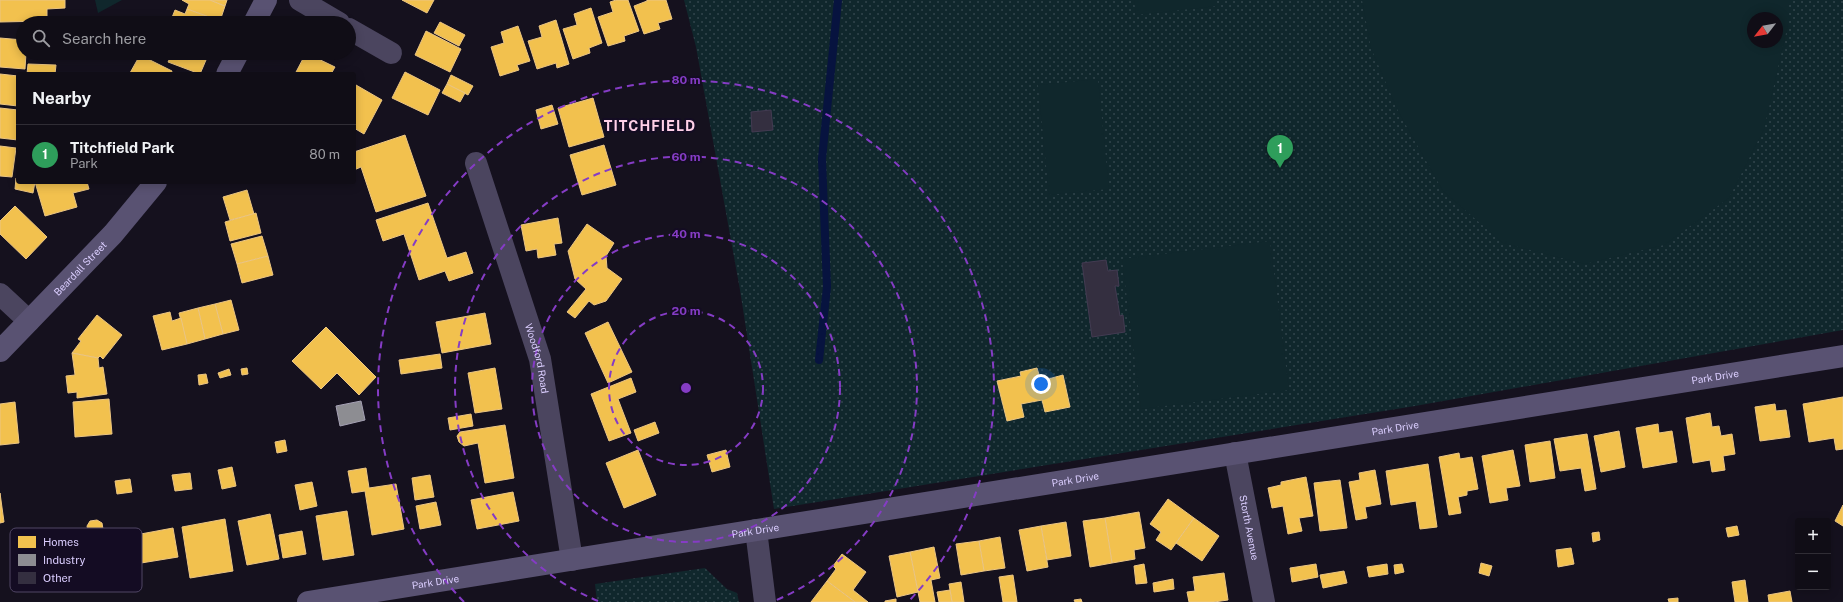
<!DOCTYPE html>
<meta charset="utf-8">
<style>
body{margin:0;font-family:"Public Sans",sans-serif;background:#1e1b23;color:#f1f3f6}
.controls{position:absolute;right:12px;bottom:12px;display:grid;overflow:hidden;border-radius:4px;box-shadow:0 2px 10px #0003}
.controls button{width:36px;height:36px;display:grid;place-items:center;padding:0;border:0;border-bottom:1px solid #302d35;background:#100d16;color:#f1f3f6;font:20px sans-serif}
.compass{position:absolute;left:1747px;top:12px;width:36px;height:36px;border-radius:50%;background:#100d16;box-shadow:0 2px 10px #0003;rotate:239deg}
.you{position:absolute;left:1041px;top:384px;width:14px;height:14px;margin:-10px;border:3px solid #fff;border-radius:50%;background:#1a73e8;box-shadow:0 0 0 6px #1a73e833}
.badge{display:grid;place-items:center;width:26px;height:26px;border-radius:50%;background:#b45309;color:#fff;font-size:13px;font-weight:700}
.pin{position:absolute;translate:-50% -33px;filter:drop-shadow(0 1px 2px #0008)}
.pin::after{content:'';position:absolute;top:21px;width:14px;height:12px;background:inherit;clip-path:polygon(0 0,100% 0,50% 100%)}
.list{margin:0;padding:0;list-style:none}
h2{display:flex;justify-content:space-between;align-items:center;height:52px;margin:0;padding:0 16px;font-size:17px}
h2 small{font-size:13px;font-weight:400;color:#9c9ca1}
.list li{display:grid;grid-template-columns:26px 1fr auto;gap:12px;align-items:center;box-sizing:border-box;height:60px;padding:0 16px;border-top:1px solid #302d35}
.list b{display:block;font-size:15px;white-space:nowrap}
.list p{margin:0;font-size:13px;white-space:nowrap;color:#9c9ca1}
.list em{font-size:13px;font-style:normal;color:#9c9ca1}
.icon{flex:none;width:22px;height:22px;fill:none;stroke:currentColor;stroke-width:2;stroke-linecap:round;stroke-linejoin:round}
.map{position:relative;flex:none;width:1843px;height:602px;overflow:hidden}
.search{position:absolute;background:#100d16;box-shadow:0 2px 10px #0003;left:16px;top:16px;width:340px;height:44px;display:flex;align-items:center;gap:10px;box-sizing:border-box;padding:0 14px;border-radius:22px;color:#9c9ca1;font-size:15px}
.panel{position:absolute;background:#100d16;box-shadow:0 2px 10px #0003;left:16px;top:72px;width:340px;height:112px;border-radius:4px}
.map>svg:first-child{display:block}
</style>
<div class="map">
<svg width="1843" height="602" viewBox="0 0 1843 602">
<defs>
<pattern id="grass-dots" width="8" height="8" patternUnits="userSpaceOnUse"><rect width="8" height="8" fill="#10272c"/><path d="M2 2h.1M6 6h.1" fill="none" stroke="#32454c" stroke-width="1.8" stroke-linecap="round"/></pattern>
</defs>
<rect width="100%" height="100%" fill="#15111e"/>
<!-- grass -->
<g fill="url(#grass-dots)" fill-rule="evenodd">
<path d="M 684,0 L 1843,0 L 1843,330 L 1415,406 L 774,509 L 740,290 L 696,47 ZM 1753,18 L 1777,18 L 1777,42 L 1753,42 Z"/>
<path d="M 705,568 L 727,589 L 737,593 L 739,602 L 597,602 L 595,584 Z"/>
</g>
<!-- garden -->
<g fill="#10272c" fill-rule="evenodd">
<path d="M 95,0 L 122,0 L 98,13 Z"/>
<path d="M 1134,0 L 1217,0 L 1217,6 L 1136,15 Z"/>
<path d="M 1362,0 L 1788,0 L 1788,24 L 1764,129 L 1729,198 L 1664,245 L 1585,264 L 1503,243 L 1443,191 L 1398,111 L 1371,48 ZM 1753,18 L 1777,18 L 1777,42 L 1753,42 Z"/>
<path d="M 1098,79 L 1109,189 L 1049,195 L 1038,85 Z"/>
<path d="M 1270,241 L 1289,390 L 1141,409 L 1122,259 Z"/>
</g>
<!-- homes -->
<g fill="#f2c14e" stroke="#ebc583">
<path d="M 0,0 L 65,0 L 65,8 L 47,9 L 47,21 L 0,22 Z"/>
<path d="M 182,0 L 210,0 L 225,6 L 220,21 L 187,9 L 189,4 Z"/>
<path d="M 210,0 L 227,0 L 225,6 Z"/>
<path d="M 402,0 L 434,0 L 427,13 Z"/>
<path d="M 616,0 L 628,0 L 639,31 L 624,36 L 625,41 L 608,46 L 598,17 L 613,12 L 610,2 Z"/>
<path d="M 647,0 L 666,0 L 672,19 L 658,23 L 660,29 L 644,34 L 634,6 L 647,1 Z"/>
<path d="M 591,8 L 602,43 L 589,48 L 590,53 L 573,59 L 563,29 L 577,25 L 574,14 Z"/>
<path d="M 187,9 L 220,21 L 219,23 L 180,23 L 171,20 L 175,10 L 185,14 Z"/>
<path d="M 171,20 L 180,23 L 170,23 Z"/>
<path d="M 556,20 L 569,64 L 557,68 L 556,63 L 537,69 L 528,41 L 542,37 L 539,26 Z"/>
<path d="M 440,22 L 465,35 L 459,46 L 434,33 Z"/>
<path d="M 518,26 L 530,61 L 517,65 L 519,70 L 500,76 L 491,47 L 504,43 L 501,32 Z"/>
<path d="M 426,31 L 461,49 L 450,72 L 415,55 Z"/>
<path d="M 0,38 L 23,40 L 23,53 L 26,53 L 25,69 L 0,67 Z"/>
<path d="M 163,53 L 185,53 L 206,60 L 200,74 L 168,62 L 171,56 Z"/>
<path d="M 185,53 L 208,53 L 206,60 Z"/>
<path d="M 306,53 L 335,67 L 331,74 L 295,74 Z"/>
<path d="M 316,53 L 330,53 L 326,59 Z"/>
<path d="M 140,55 L 172,71 L 171,74 L 130,73 Z"/>
<path d="M 28,64 L 56,65 L 55,74 L 27,74 Z"/>
<path d="M 405,72 L 440,90 L 428,115 L 392,98 Z"/>
<path d="M 0,74 L 18,76 L 18,106 L 0,104 Z"/>
<path d="M 451,75 L 473,86 L 468,95 L 447,84 Z"/>
<path d="M 447,84 L 465,93 L 460,102 L 442,93 Z"/>
<path d="M 356,85 L 382,100 L 364,134 L 354,128 L 354,88 Z"/>
<path d="M 593,98 L 604,137 L 569,147 L 558,108 Z"/>
<path d="M 552,105 L 558,124 L 541,129 L 536,110 Z"/>
<path d="M 0,108 L 18,110 L 18,140 L 0,138 Z"/>
<path d="M 405,135 L 426,196 L 376,212 L 361,167 L 354,170 L 354,152 Z"/>
<path d="M 604,145 L 616,185 L 582,195 L 570,155 Z"/>
<path d="M 0,146 L 16,148 L 12,177 L 0,176 Z"/>
<path d="M 16,178 L 18,178 L 18,182 L 35,182 L 33,193 L 15,189 Z"/>
<path d="M 35,182 L 87,182 L 89,189 L 73,193 L 77,207 L 45,216 Z"/>
<path d="M 247,190 L 254,214 L 230,220 L 223,197 Z"/>
<path d="M 428,203 L 447,258 L 466,252 L 473,273 L 449,281 L 445,271 L 419,280 L 404,234 L 383,241 L 376,220 Z"/>
<path d="M 15,206 L 47,237 L 26,259 L 0,234 L 0,221 Z"/>
<path d="M 256,213 L 261,233 L 230,241 L 225,222 Z"/>
<path d="M 558,218 L 562,243 L 554,244 L 556,255 L 538,258 L 537,249 L 526,251 L 521,225 Z"/>
<path d="M 587,224 L 614,243 L 606,256 L 607,268 L 622,279 L 606,301 L 594,305 L 589,301 L 575,318 L 567,312 L 586,289 L 575,279 L 568,251 Z"/>
<path d="M 262,236 L 268,256 L 237,264 L 231,244 Z"/>
<path d="M 268,256 L 273,275 L 242,283 L 237,264 Z"/>
<path d="M 231,300 L 239,330 L 223,334 L 215,304 Z"/>
<path d="M 215,304 L 223,334 L 205,339 L 198,308 Z"/>
<path d="M 198,308 L 205,339 L 187,344 L 179,313 Z"/>
<path d="M 170,312 L 172,321 L 181,318 L 187,344 L 162,350 L 153,316 Z"/>
<path d="M 485,313 L 491,344 L 442,353 L 436,322 Z"/>
<path d="M 97,315 L 122,335 L 103,359 L 100,356 L 98,358 L 72,353 L 81,341 L 78,339 Z"/>
<path d="M 608,322 L 632,372 L 608,383 L 585,333 Z"/>
<path d="M 326,327 L 376,377 L 359,395 L 337,373 L 321,389 L 292,361 Z"/>
<path d="M 72,353 L 98,358 L 99,368 L 103,367 L 107,394 L 77,398 L 77,392 L 68,393 L 66,376 L 75,375 Z"/>
<path d="M 440,354 L 442,368 L 401,374 L 399,360 Z"/>
<path d="M 247,368 L 248,374 L 242,375 L 241,369 Z"/>
<path d="M 495,368 L 502,409 L 475,413 L 468,373 Z"/>
<path d="M 1037,368 L 1041,381 L 1063,375 L 1070,407 L 1045,412 L 1042,400 L 1021,404 L 1024,417 L 1007,421 L 997,381 L 1021,376 L 1020,372 Z"/>
<path d="M 229,369 L 231,375 L 220,378 L 218,373 Z"/>
<path d="M 206,374 L 208,383 L 199,385 L 198,375 Z"/>
<path d="M 631,378 L 636,392 L 618,399 L 631,433 L 609,441 L 591,394 Z"/>
<path d="M 1843,397 L 1843,449 L 1836,450 L 1834,438 L 1809,442 L 1803,404 Z"/>
<path d="M 109,399 L 112,434 L 75,437 L 73,402 Z"/>
<path d="M 15,402 L 19,443 L 0,445 L 0,404 Z"/>
<path d="M 1775,404 L 1776,411 L 1786,410 L 1790,437 L 1760,441 L 1755,407 Z"/>
<path d="M 1710,413 L 1712,427 L 1719,426 L 1721,436 L 1732,434 L 1735,454 L 1723,456 L 1725,470 L 1712,472 L 1710,460 L 1693,463 L 1686,418 Z"/>
<path d="M 471,414 L 473,426 L 450,430 L 448,418 Z"/>
<path d="M 655,422 L 659,433 L 638,441 L 634,430 Z"/>
<path d="M 1658,424 L 1659,433 L 1672,431 L 1677,462 L 1643,468 L 1636,428 Z"/>
<path d="M 505,425 L 514,478 L 485,483 L 478,443 L 464,446 L 459,442 L 457,436 L 460,432 Z"/>
<path d="M 1619,431 L 1625,467 L 1601,472 L 1594,436 Z"/>
<path d="M 1587,434 L 1596,489 L 1585,491 L 1581,468 L 1560,471 L 1554,439 Z"/>
<path d="M 285,440 L 287,451 L 277,453 L 275,442 Z"/>
<path d="M 1550,441 L 1555,478 L 1530,482 L 1525,445 Z"/>
<path d="M 638,450 L 656,495 L 624,508 L 606,463 Z"/>
<path d="M 726,450 L 730,467 L 712,472 L 707,455 Z"/>
<path d="M 1513,450 L 1520,486 L 1506,488 L 1508,500 L 1490,503 L 1482,456 Z"/>
<path d="M 1459,453 L 1460,459 L 1472,457 L 1478,489 L 1467,491 L 1467,495 L 1458,497 L 1461,513 L 1449,515 L 1439,457 Z"/>
<path d="M 1428,464 L 1437,527 L 1420,529 L 1416,501 L 1391,505 L 1386,471 Z"/>
<path d="M 232,467 L 236,486 L 222,489 L 218,470 Z"/>
<path d="M 366,468 L 369,488 L 396,484 L 404,529 L 372,535 L 365,491 L 352,493 L 348,471 Z"/>
<path d="M 1375,470 L 1381,504 L 1365,507 L 1367,518 L 1356,520 L 1349,482 L 1360,480 L 1359,473 Z"/>
<path d="M 190,473 L 192,489 L 175,491 L 172,475 Z"/>
<path d="M 430,475 L 434,497 L 415,500 L 412,478 Z"/>
<path d="M 1306,477 L 1313,516 L 1299,518 L 1302,531 L 1288,534 L 1283,506 L 1272,508 L 1268,488 L 1281,485 L 1281,482 Z"/>
<path d="M 130,479 L 132,492 L 117,494 L 115,481 Z"/>
<path d="M 1340,480 L 1347,528 L 1320,531 L 1314,483 Z"/>
<path d="M 312,482 L 317,506 L 300,510 L 295,485 Z"/>
<path d="M 513,492 L 519,521 L 477,529 L 471,500 Z"/>
<path d="M 0,493 L 4,522 L 0,523 Z"/>
<path d="M 1168,499 L 1194,518 L 1171,550 L 1156,540 L 1161,532 L 1150,524 Z"/>
<path d="M 436,502 L 441,525 L 420,529 L 416,506 Z"/>
<path d="M 1843,505 L 1843,526 L 1835,521 Z"/>
<path d="M 347,511 L 354,555 L 323,560 L 316,516 Z"/>
<path d="M 1139,512 L 1145,548 L 1134,550 L 1135,559 L 1112,563 L 1105,518 Z"/>
<path d="M 270,514 L 279,559 L 247,565 L 238,521 Z"/>
<path d="M 1105,518 L 1112,563 L 1090,567 L 1083,521 Z"/>
<path d="M 1194,518 L 1219,536 L 1202,561 L 1176,543 Z"/>
<path d="M 225,519 L 233,571 L 190,578 L 182,527 Z"/>
<path d="M 97,520 L 102,523 L 111,579 L 73,585 L 67,546 L 90,543 L 87,526 L 90,521 Z"/>
<path d="M 1066,522 L 1071,556 L 1047,560 L 1041,526 Z"/>
<path d="M 1041,526 L 1048,567 L 1027,571 L 1019,530 Z"/>
<path d="M 1737,526 L 1739,535 L 1728,537 L 1726,528 Z"/>
<path d="M 173,528 L 178,557 L 135,564 L 130,536 Z"/>
<path d="M 302,531 L 306,554 L 283,558 L 279,535 Z"/>
<path d="M 1599,532 L 1600,540 L 1593,542 L 1592,533 Z"/>
<path d="M 1000,537 L 1005,568 L 984,571 L 979,541 Z"/>
<path d="M 979,541 L 984,571 L 961,575 L 956,544 Z"/>
<path d="M 934,547 L 940,578 L 931,580 L 935,602 L 920,602 L 910,552 Z"/>
<path d="M 1571,548 L 1574,564 L 1558,567 L 1556,550 Z"/>
<path d="M 910,552 L 918,592 L 897,597 L 889,556 Z"/>
<path d="M 842,554 L 866,572 L 853,590 L 868,602 L 855,602 L 827,581 L 836,569 L 833,566 Z"/>
<path d="M 1481,563 L 1492,566 L 1489,576 L 1479,573 Z"/>
<path d="M 1144,564 L 1147,583 L 1136,584 L 1134,566 Z"/>
<path d="M 1316,564 L 1318,577 L 1292,582 L 1290,568 Z"/>
<path d="M 1387,564 L 1388,574 L 1369,577 L 1367,567 Z"/>
<path d="M 1402,564 L 1404,572 L 1395,574 L 1394,565 Z"/>
<path d="M 1344,571 L 1347,583 L 1323,588 L 1320,575 Z"/>
<path d="M 1224,573 L 1228,600 L 1214,602 L 1189,602 L 1187,592 L 1195,591 L 1193,577 Z"/>
<path d="M 1013,575 L 1017,602 L 1003,602 L 999,577 Z"/>
<path d="M 1173,579 L 1174,589 L 1154,592 L 1153,583 Z"/>
<path d="M 1745,580 L 1748,602 L 1735,602 L 1732,582 Z"/>
<path d="M 827,581 L 855,602 L 811,602 Z"/>
<path d="M 961,582 L 964,602 L 952,602 L 949,584 Z"/>
<path d="M 950,590 L 952,602 L 939,602 L 937,592 Z"/>
<path d="M 1790,591 L 1792,602 L 1769,602 L 1768,595 Z"/>
<path d="M 1678,598 L 1678,602 L 1669,602 L 1668,599 Z"/>
<path d="M 896,599 L 896,602 L 885,602 L 885,601 Z"/>
<path d="M 1081,599 L 1082,602 L 1075,602 L 1074,600 Z"/>
</g>
<!-- industry -->
<path fill="#8d8d92" stroke="#a4a0b3" d="M 361,401 L 365,420 L 340,426 L 336,406 Z"/>
<g fill="none" stroke-linecap="round" stroke-linejoin="round">
<!-- stream -->
<path stroke="#07133f" stroke-width="8" d="M 819,360 L 827,287 L 822,159 L 838,0"/>
</g>
<!-- building -->
<g fill="#342f40" stroke="#433b52">
<path d="M 771,110 L 773,130 L 752,132 L 751,112 Z"/>
<path d="M 1106,260 L 1108,271 L 1117,270 L 1119,286 L 1115,286 L 1120,316 L 1123,315 L 1125,332 L 1092,337 L 1082,263 Z"/>
</g>
<g fill="none" stroke-linecap="round" stroke-linejoin="round">
<!-- street -->
<g stroke="#4b455f" stroke-width="22">
<path d="M 300,0 L 339,23"/>
<path d="M 349,29 L 391,53"/>
<path id="s1" d="M 476,163 L 540,359 L 572,560"/>
<path d="M 0,294 L 29,321"/>
<path id="s2" d="M 1235,453 L 1264,602"/>
<path d="M 756,530 L 765,602"/>
</g>
<!-- secondary -->
<g stroke="#595272" stroke-width="22">
<path d="M 254,23 L 266,0"/>
<path d="M 227,74 L 238,53"/>
<path id="s3" d="M 0,351 L 113,234 L 156,182"/>
<path id="s4" d="M 308,602 L 1843,356"/>
</g>
</g>
<!-- distance rings -->
<g fill="none" stroke="#853cc5" stroke-width="2" stroke-dasharray="7 5">
<circle cx="686" cy="388" r="77"/>
<circle cx="686" cy="388" r="154"/>
<path d="M598 601A231 231 0 1 1 774 601"/>
<path d="M464 602A308 308 0 1 1 908 602"/>
</g>
<g text-anchor="middle" stroke-width="4" stroke-linejoin="round" paint-order="stroke">
<!-- street labels -->
<g font-size="10" fill="#dbceff" stroke="#140c23">
<text dy="4" stroke="none"><textPath href="#s3" startOffset="115">Beardall Street</textPath></text>
<text dy="4" stroke="none"><textPath href="#s1" startOffset="205">Woodford Road</textPath></text>
<text dy="4" stroke="none"><textPath href="#s4" startOffset="1425">Park Drive</textPath></text>
<text dy="4" stroke="none"><textPath href="#s4" startOffset="1101">Park Drive</textPath></text>
<text dy="4" stroke="none"><textPath href="#s4" startOffset="777">Park Drive</textPath></text>
<text dy="4" stroke="none"><textPath href="#s2" startOffset="76">Storth Avenue</textPath></text>
<text dy="4" stroke="none"><textPath href="#s4" startOffset="453">Park Drive</textPath></text>
<text dy="4" stroke="none"><textPath href="#s4" startOffset="129">Park Drive</textPath></text>
</g>
<!-- district labels -->
<g font-size="14" font-weight="bold" letter-spacing="1" fill="#ffd0e7" stroke="#140c23">
<text x="650" y="131">TITCHFIELD</text>
</g>
</g>
<!-- legend -->
<rect x="10" y="528" width="132" height="64" rx="6" fill="#140c23" stroke="#504665" stroke-width="1"/>
<rect x="18" y="536" width="18" height="12" fill="#f2c14e"/>
<rect x="18" y="554" width="18" height="12" fill="#8d8d92"/>
<rect x="18" y="572" width="18" height="12" fill="#342f40"/>
<g font-size="11" fill="#dbceff">
<text x="43" y="546">Homes</text>
<text x="43" y="564">Industry</text>
<text x="43" y="582">Other</text>
</g>
<circle cx="686" cy="388" r="6" fill="#853cc5" stroke="#140c23" stroke-width="2"/>
<g font-size="12" text-anchor="middle" font-weight="bold" fill="#853cc5" stroke="#140c23" stroke-width="4" stroke-linejoin="round" paint-order="stroke">
<text x="686" y="84">80 m</text>
<text x="686" y="161">60 m</text>
<text x="686" y="238">40 m</text>
<text x="686" y="315">20 m</text>
</g>
</svg>
<div class="controls">
<button>+</button>
<button>−</button>
</div>
<svg class="compass" viewBox="-18 -18 36 36"><path d="M0-13l5 13h-10z" fill="#e53935"/><path d="M0 13l5-13h-10z" fill="#9c9ca1"/></svg>
<div class="you"></div>
<div class="pin badge" style="left:1280px;top:168px;background:#2e9e5b">1</div>
<div class="search"><svg class="icon" aria-label="search" viewBox="0 0 24 24"><circle cx="10" cy="10" r="6"/><path d="M15 15l6 6"/></svg>Search here</div>
<section class="panel">
<h2>Nearby<small></small></h2>
<ul class="list">
<li><span class="badge" style="background:#2e9e5b">1</span><div><b>Titchfield Park</b><p>Park</p></div><em>80 m</em></li>
</ul>
</section>
</div>
